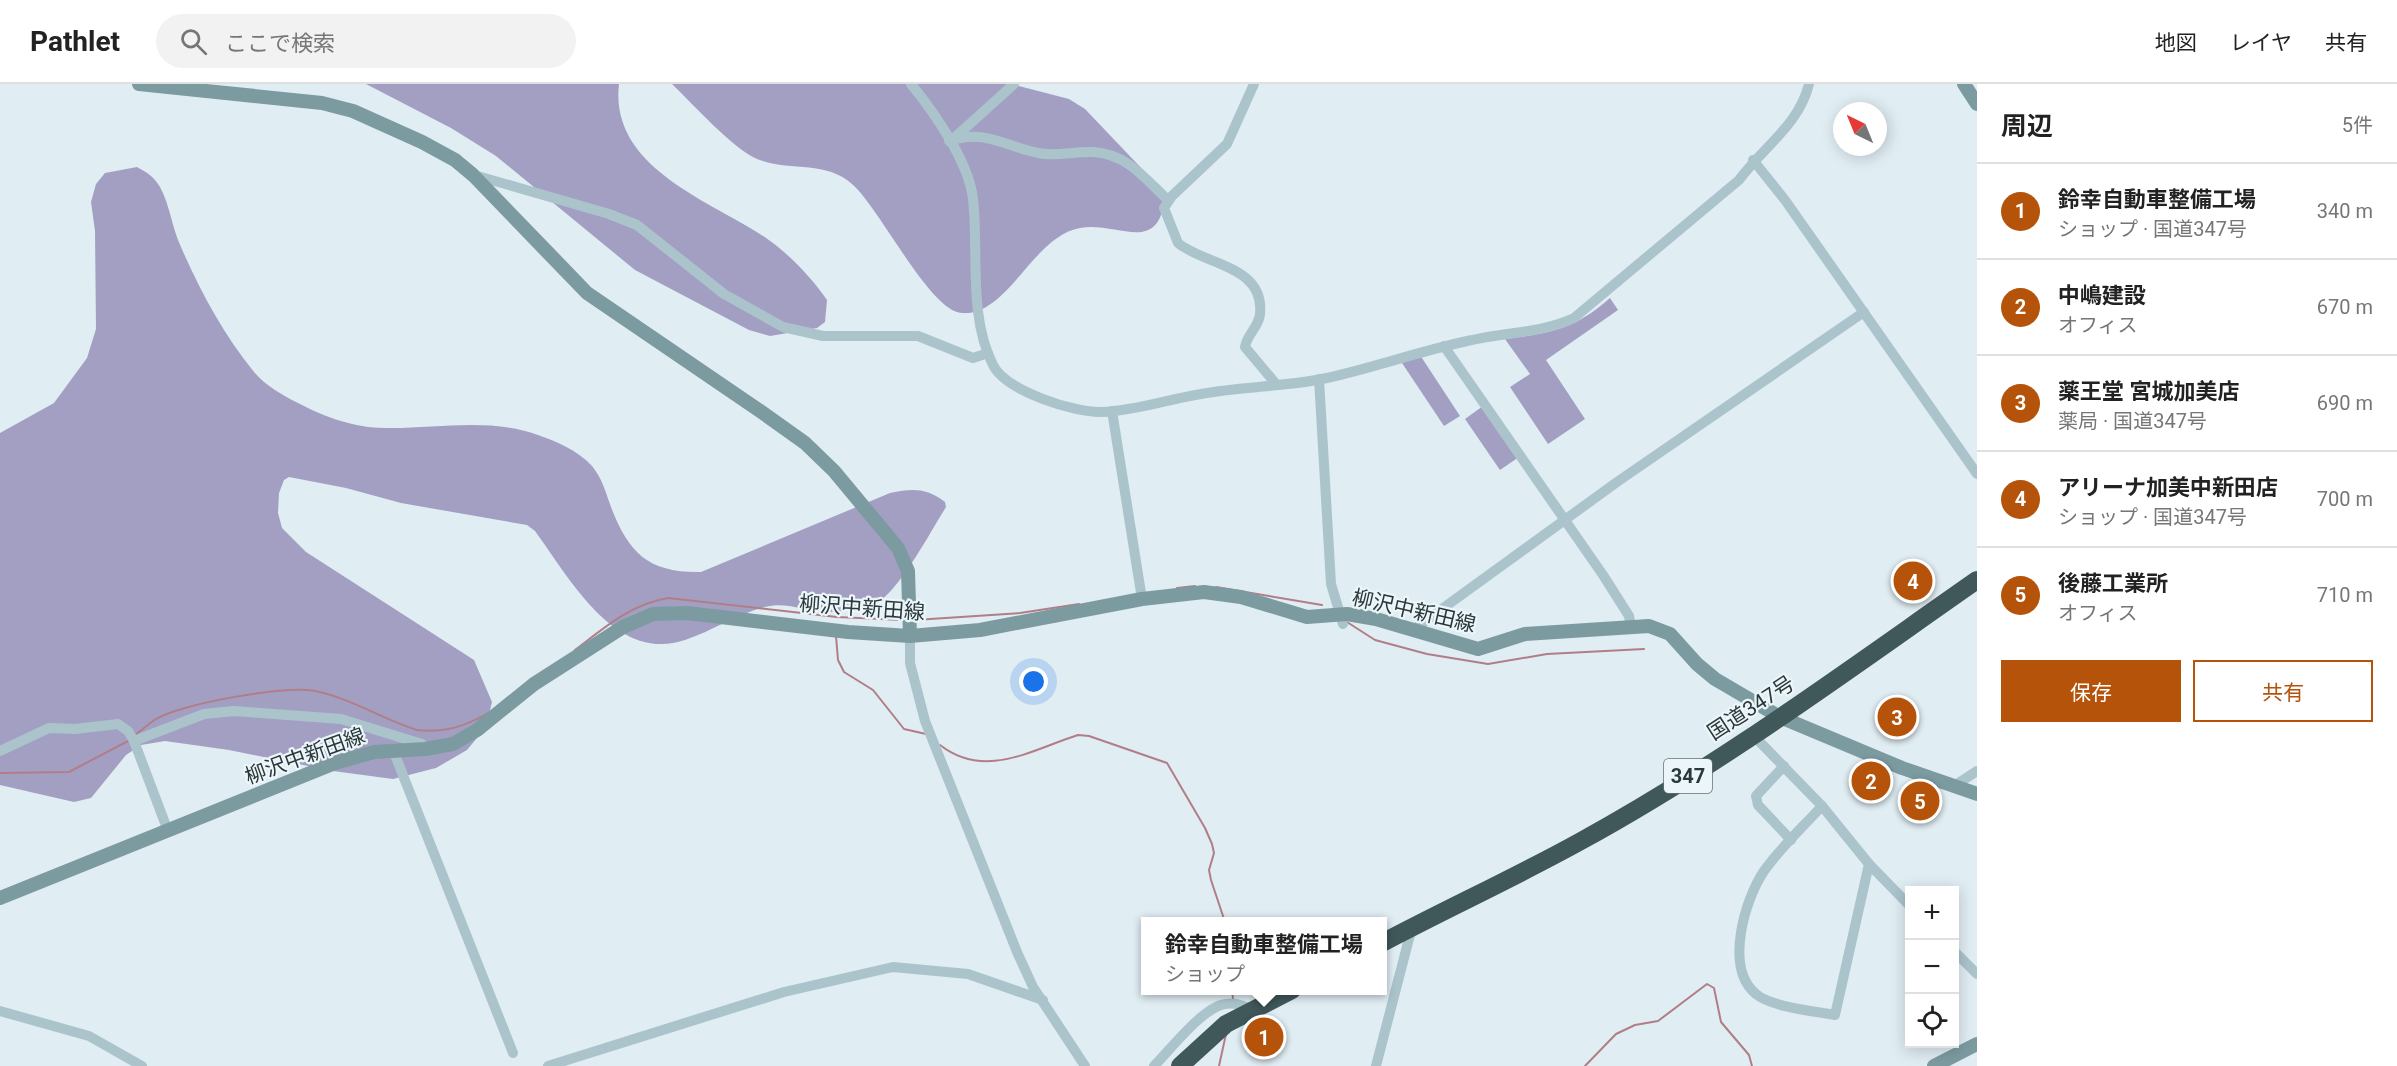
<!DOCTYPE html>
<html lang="ja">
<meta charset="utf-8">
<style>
body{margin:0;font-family:Roboto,"Noto Sans JP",sans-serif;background:#f2f2f2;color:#222}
.controls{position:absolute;right:18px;bottom:18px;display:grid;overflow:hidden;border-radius:0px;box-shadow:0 3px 15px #0003}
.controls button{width:54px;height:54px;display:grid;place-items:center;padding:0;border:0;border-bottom:2px solid #e0e0e0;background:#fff;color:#222;font:30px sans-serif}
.compass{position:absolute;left:1833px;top:18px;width:54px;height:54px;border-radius:50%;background:#fff;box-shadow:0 3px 15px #0003;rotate:317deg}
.you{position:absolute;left:1034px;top:598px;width:21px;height:21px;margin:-15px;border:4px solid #fff;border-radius:50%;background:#1a73e8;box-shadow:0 0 0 9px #1a73e833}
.badge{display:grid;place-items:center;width:39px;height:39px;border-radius:50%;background:#b45309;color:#fff;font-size:20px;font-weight:700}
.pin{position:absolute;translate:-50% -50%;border:3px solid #fff;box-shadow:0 2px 6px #0006}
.popup{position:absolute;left:1141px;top:833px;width:246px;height:78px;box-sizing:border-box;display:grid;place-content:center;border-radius:0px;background:#fff;filter:drop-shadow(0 2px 4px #0005);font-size:20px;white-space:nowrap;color:#767676}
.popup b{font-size:22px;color:#222}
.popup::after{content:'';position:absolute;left:50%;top:100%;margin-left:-12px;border:12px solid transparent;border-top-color:#fff}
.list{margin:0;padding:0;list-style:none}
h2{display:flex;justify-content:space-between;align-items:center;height:78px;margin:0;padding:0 24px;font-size:26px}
h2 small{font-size:20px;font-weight:400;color:#767676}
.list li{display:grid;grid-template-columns:39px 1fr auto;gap:18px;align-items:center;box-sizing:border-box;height:96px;padding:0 24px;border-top:2px solid #e0e0e0}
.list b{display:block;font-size:22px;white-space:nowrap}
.list p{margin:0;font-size:20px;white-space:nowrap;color:#767676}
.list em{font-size:20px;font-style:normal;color:#767676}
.actions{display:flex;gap:12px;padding:18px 24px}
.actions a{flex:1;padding:14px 0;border:2px solid #b45309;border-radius:0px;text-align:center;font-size:21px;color:#b45309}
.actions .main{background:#b45309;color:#fff}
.icon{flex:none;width:33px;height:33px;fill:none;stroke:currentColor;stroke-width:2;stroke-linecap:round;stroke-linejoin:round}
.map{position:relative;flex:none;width:1977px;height:982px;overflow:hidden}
header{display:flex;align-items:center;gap:36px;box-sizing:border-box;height:84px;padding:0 30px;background:#fff;border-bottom:2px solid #e0e0e0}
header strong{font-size:28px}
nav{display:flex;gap:33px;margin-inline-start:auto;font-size:21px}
.search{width:420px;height:54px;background:#f2f2f2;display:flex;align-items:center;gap:15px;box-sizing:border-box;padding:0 21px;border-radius:33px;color:#767676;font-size:22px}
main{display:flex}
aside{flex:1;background:#fff}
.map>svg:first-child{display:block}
</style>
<header>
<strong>Pathlet</strong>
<div class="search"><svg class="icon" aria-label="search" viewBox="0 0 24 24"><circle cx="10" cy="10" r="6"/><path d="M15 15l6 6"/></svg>ここで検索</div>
<nav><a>地図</a><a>レイヤ</a><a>共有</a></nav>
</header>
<main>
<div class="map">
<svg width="1977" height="982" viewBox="0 0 1977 982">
<rect width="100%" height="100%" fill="#e0edf3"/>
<!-- green -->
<g fill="#a39fc3">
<path d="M 366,0 L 619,0 C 609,84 711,117 766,154 C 788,169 812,194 827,216 L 825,238 L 817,244 L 770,252 L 749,246 L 635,186 L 496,72 L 451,44 Z"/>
<path d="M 672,0 L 1011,0 L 1069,15 L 1085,25 L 1165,109 C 1161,174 1118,137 1080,144 C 1033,152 1008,232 962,229 C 930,228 880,124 852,100 C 825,76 789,88 757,75 C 731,63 694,21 672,0 Z"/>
<path d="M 137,83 C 148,89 154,93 160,103 C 170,121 172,144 181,163 C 200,207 224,251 254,288 C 266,302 282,311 298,319 C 324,333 355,344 385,344 C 435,345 489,333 538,351 C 558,358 577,366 592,382 C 602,394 606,409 611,423 C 629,470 649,489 701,488 L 890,409 C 912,405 925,403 945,418 L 946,423 C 931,447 902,501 881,516 C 868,525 843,528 828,528 C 807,528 786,517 765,523 C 737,530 712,547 685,556 C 615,580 569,493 535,447 L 527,441 L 401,419 L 346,404 L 289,393 L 284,396 L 279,409 L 278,429 L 282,444 L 306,468 L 474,576 L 492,618 L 486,643 L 467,666 L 436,684 L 393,695 L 333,687 L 229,666 L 165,657 L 141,661 L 126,671 L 91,714 L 74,718 L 0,701 L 0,349 L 54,319 L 87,274 L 96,245 L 95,147 L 91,118 L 96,100 L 105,89 Z"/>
<path d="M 1610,214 L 1618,226 L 1546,276 L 1585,335 L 1548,360 L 1510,303 L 1530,290 L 1505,255 C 1551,249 1575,245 1610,214 Z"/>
<path d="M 1420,271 L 1460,332 L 1444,342 L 1400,276 Z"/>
<path d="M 1483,322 L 1519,373 L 1500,386 L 1465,335 Z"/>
</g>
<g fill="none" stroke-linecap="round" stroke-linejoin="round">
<!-- stream -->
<g stroke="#b17e87" stroke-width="2">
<path d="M 1216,503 L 1322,521"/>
<path d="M 1177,504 L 1195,502"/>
<path d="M 915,536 L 1020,529 L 1079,520"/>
<path d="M 1347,538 L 1375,556 L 1427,570 L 1488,580 L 1547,570 L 1644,565"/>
<path d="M 836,552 L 838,576 L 844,588 L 873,606 L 904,645 L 926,650"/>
<path d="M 575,566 C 604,544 631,520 668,514 L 837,533 L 903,536"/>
<path d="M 134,652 C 141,647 148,640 156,635 C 180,620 285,601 315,607 C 350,614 382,635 417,646 C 444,649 464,643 488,629"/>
<path d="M 940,661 C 985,696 1031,666 1078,651 L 1089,652 L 1167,679 L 1205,744 L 1212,760 L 1214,769 L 1209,786 L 1211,796 L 1225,838"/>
<path d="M 0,689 L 69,688 L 130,656"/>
<path d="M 1232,906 L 1233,915"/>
<path d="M 1219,982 L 1226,950"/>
<path d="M 1585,982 L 1616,950 L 1635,941 L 1658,937 L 1707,900 L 1714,904 L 1721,938 L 1749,971 L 1752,982"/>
</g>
<!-- street -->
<g stroke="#abc4cc" stroke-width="10">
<path d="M 911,0 C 934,28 969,78 973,115 C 979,168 968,232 993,281 C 1006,307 1074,329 1102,328 C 1135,327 1169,315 1201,310 C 1242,302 1286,303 1327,294 C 1376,283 1423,266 1472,256 C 1506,248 1542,249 1574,234 L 1739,96 C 1763,63 1799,41 1809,0"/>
<path d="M 1254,0 L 1227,60 L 1172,112 L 1164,124 L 1178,159 C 1204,181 1265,181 1260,230 C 1259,243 1247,250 1245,263 L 1276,300"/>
<path d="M 952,56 L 1014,0"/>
<path d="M 949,57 C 986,45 1004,62 1038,69 C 1056,73 1074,67 1093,68 C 1128,70 1145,95 1168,116"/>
<path d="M 1753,76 L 1785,116 L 1977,390"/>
<path d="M 474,91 L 609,130 L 637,141 L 724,210 L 783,243 L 823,252 L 918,252 L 973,274 L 988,269"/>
<path d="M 1444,262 L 1603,491 L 1629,532 L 1631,543"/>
<path d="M 1319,295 L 1331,500 L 1343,540"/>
<path d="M 1112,327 L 1142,515"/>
<path d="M 1413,546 L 1617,398 L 1864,228"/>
<path d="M 910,552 L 910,579 L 925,637 L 1017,868 L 1033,903 L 1085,982"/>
<path d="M 1753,651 L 1822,722 L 1869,780 L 1910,822"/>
<path d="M 134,657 L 204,630 L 234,627 L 341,635 L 422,660 L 425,665"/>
<path d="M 393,666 L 513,969"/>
<path d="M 0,667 L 49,644 L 75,645 L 118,640 L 128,647 L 134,657 L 168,747"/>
<path d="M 1784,682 L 1756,712 L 1758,721 L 1791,756"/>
<path d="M 1954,702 L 1977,687"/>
<path d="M 1822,722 C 1803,743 1781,763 1764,787 C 1745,815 1724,884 1756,910 C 1771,923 1814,927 1835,931 L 1869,780"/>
<path d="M 1954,867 L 1977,890"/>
<path d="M 0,927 L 89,952 L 142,982"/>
<path d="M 548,982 L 784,908 L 893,883 L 968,890 L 1043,916"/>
<path d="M 1154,982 C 1170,966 1203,923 1225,920 C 1235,918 1244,922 1253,926"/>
<path d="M 1376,982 L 1412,843"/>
</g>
<!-- secondary -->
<g stroke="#7c9ba0" stroke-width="14">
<path d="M 139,0 L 322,19 L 353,27 L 422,58 L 455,76 L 473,91 L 587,209 L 763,329 L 805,359 L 834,387 L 898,464 L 908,487 L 910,552"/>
<path d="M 1964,0 L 1977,20"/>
<path d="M 0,814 L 335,679 L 374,668 L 425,665 L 453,660 L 477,646 L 534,600 L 623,543 L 653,530 L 687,529 L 848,548 L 910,552 L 980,546 L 1142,515 L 1204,508 L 1241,513 L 1307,533 L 1347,530 L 1376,535 L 1478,565 L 1525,550 L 1649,542 L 1670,550 L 1697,580 L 1715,595 L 1780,633 L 1902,684 L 1977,710"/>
<path d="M 1934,982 L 1977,960"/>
</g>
<!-- highway -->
<g stroke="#41585a" stroke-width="18">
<path d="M 1382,859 C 1448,824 1516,793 1581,757 C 1720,681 1848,586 1977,496"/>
<path d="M 1180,982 L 1226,940 L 1292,906"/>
</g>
</g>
<g text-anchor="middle" stroke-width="4.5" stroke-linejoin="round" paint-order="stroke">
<!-- shield labels -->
<rect fill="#ecf6fa" stroke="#647173" stroke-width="1.5" x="1664" y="675" width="48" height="34" rx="4.5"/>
<g font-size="20" font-weight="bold" fill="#2a3839">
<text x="1688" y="699">347</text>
</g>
<!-- street labels -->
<g font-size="21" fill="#2a3839" stroke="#ecf6fa">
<text transform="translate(862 524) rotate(4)" y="7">柳沢中新田線</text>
<text transform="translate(1414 527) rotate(13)" y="7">柳沢中新田線</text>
<text transform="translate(1751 624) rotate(-33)" y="7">国道347号</text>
<text transform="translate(305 672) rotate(-20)" y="7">柳沢中新田線</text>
</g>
</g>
</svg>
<div class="controls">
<button>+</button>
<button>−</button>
<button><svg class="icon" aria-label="locate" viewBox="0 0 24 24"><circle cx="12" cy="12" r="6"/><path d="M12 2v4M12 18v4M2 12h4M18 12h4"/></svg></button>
</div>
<svg class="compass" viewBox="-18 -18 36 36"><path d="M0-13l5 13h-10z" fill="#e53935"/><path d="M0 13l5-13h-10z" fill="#767676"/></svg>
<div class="you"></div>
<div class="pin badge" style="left:1264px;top:953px">1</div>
<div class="popup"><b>鈴幸自動車整備工場</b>ショップ</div>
<div class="pin badge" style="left:1871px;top:697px">2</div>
<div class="pin badge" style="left:1897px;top:633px">3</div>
<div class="pin badge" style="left:1913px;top:497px">4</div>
<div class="pin badge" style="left:1920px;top:717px">5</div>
</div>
<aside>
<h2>周辺<small>5件</small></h2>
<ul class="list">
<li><span class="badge">1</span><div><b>鈴幸自動車整備工場</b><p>ショップ · 国道347号</p></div><em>340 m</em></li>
<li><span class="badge">2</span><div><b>中嶋建設</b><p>オフィス</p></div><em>670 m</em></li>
<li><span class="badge">3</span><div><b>薬王堂 宮城加美店</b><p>薬局 · 国道347号</p></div><em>690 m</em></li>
<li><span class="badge">4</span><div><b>アリーナ加美中新田店</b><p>ショップ · 国道347号</p></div><em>700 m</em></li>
<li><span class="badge">5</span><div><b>後藤工業所</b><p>オフィス</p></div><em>710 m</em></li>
</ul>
<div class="actions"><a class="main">保存</a><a>共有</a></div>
</aside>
</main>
